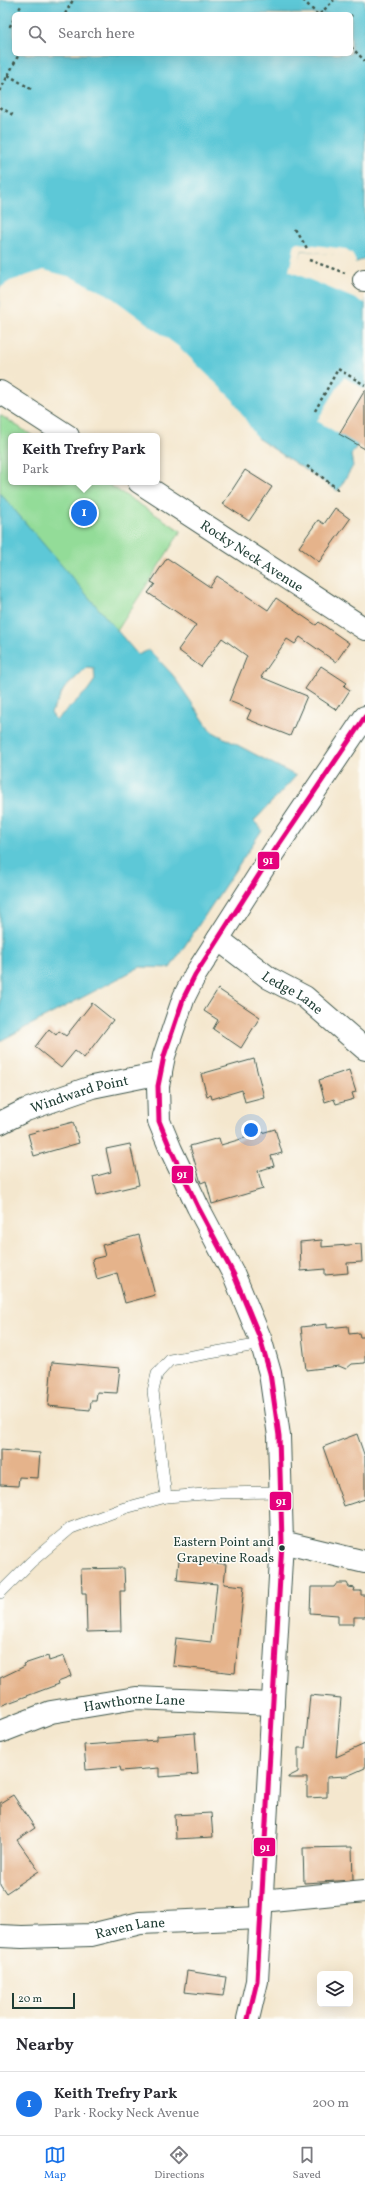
<!DOCTYPE html>
<meta charset="utf-8">
<style>
body{margin:0;font-family:Vollkorn,serif;background:#f2f2f3;color:#2b2b33}
.controls{position:absolute;right:12px;bottom:12px;display:grid;overflow:hidden;border-radius:6px;box-shadow:0 4px 16px #0002}
.controls button{width:36px;height:36px;display:grid;place-items:center;padding:0;border:0;border-bottom:1px solid #e1e1e2;background:#fff;color:#2b2b33;font:20px sans-serif}
.scale{position:absolute;left:12px;bottom:10px;width:63px;box-sizing:border-box;padding-left:4px;border:2px solid #1f3d34;border-top:0;font-size:11px;line-height:14px;white-space:nowrap;color:#1f3d34;-webkit-text-stroke:3px #fdfcf7;paint-order:stroke}
.you{position:absolute;left:251px;top:1130px;width:14px;height:14px;margin:-10px;border:3px solid #fff;border-radius:50%;background:#1a73e8;box-shadow:0 0 0 6px #1a73e833}
.badge{display:grid;place-items:center;width:26px;height:26px;border-radius:50%;background:#1a73e8;color:#fff;font-size:13px;font-weight:700}
.pin{position:absolute;translate:-50% -50%;border:2px solid #fff;box-shadow:0 1px 4px #0006}
.popup{position:absolute;left:8px;top:433px;width:152px;height:52px;box-sizing:border-box;display:grid;place-content:center;border-radius:6px;background:#fff;filter:drop-shadow(0 1px 3px #0005);font-size:13px;white-space:nowrap;color:#7c7c81}
.popup b{font-size:15px;color:#2b2b33}
.popup::after{content:'';position:absolute;left:50%;top:100%;margin-left:-8px;border:8px solid transparent;border-top-color:#fff}
.list{margin:0;padding:0;list-style:none}
h2{display:flex;justify-content:space-between;align-items:center;height:52px;margin:0;padding:0 16px;font-size:17px}
h2 small{font-size:13px;font-weight:400;color:#7c7c81}
.list li{display:grid;grid-template-columns:26px 1fr auto;gap:12px;align-items:center;box-sizing:border-box;height:64px;padding:0 16px;border-top:1px solid #e1e1e2}
.list b{display:block;font-size:15px;white-space:nowrap}
.list p{margin:0;font-size:13px;white-space:nowrap;color:#7c7c81}
.list em{font-size:13px;font-style:normal;color:#7c7c81}
.icon{flex:none;width:22px;height:22px;fill:none;stroke:currentColor;stroke-width:2;stroke-linecap:round;stroke-linejoin:round}
.map{position:relative;flex:none;width:365px;height:2019px;overflow:hidden}
.search{position:absolute;background:#fff;box-shadow:0 4px 16px #0002;left:12px;right:12px;top:12px;height:44px;display:flex;align-items:center;gap:10px;box-sizing:border-box;padding:0 14px;border-radius:6px;color:#7c7c81;font-size:15px}
.sheet{height:116px;background:#fff}
nav{display:flex;justify-content:space-around;align-items:center;box-sizing:border-box;height:56px;border-top:1px solid #e1e1e2;background:#fff;font-size:11px;color:#7c7c81}
nav a{display:grid;justify-items:center;gap:2px}
nav .on{color:#1a73e8}
.map>svg:first-child{display:block}
</style>
<div class="map">
<svg width="365" height="2019" viewBox="0 0 365 2019">
<rect width="100%" height="100%" fill="#fdfcf7"/>
<filter id="ink" filterUnits="userSpaceOnUse"><feTurbulence type="fractalNoise" baseFrequency=".025" numOctaves="2"/><feDisplacementMap in="SourceGraphic" scale="8" xChannelSelector="R" yChannelSelector="G"/><feConvolveMatrix kernelMatrix="1 2 1 2 8 2 1 2 1" color-interpolation-filters="sRGB"/></filter>
<filter id="wash" filterUnits="userSpaceOnUse"><feTurbulence type="fractalNoise" baseFrequency=".012" numOctaves="4" result="noise"/><feDisplacementMap in="SourceGraphic" scale="16" xChannelSelector="R" yChannelSelector="G"/><feGaussianBlur stdDeviation="0.9" result="paint"/><feColorMatrix in="noise" values="0 0 0 0 0 0 0 0 0 0 0 0 0 0 0 0 0 1.4 0 .05"/><feComposite in="paint" operator="in"/></filter>
<g filter="url(#wash)">
<rect width="100%" height="100%" fill="#f4e7ce"/>
<!-- green -->
<path fill="#93dc98" stroke="#598c66" d="M 0,415 L 33,436 L 11,436 L 11,482 L 105,482 L 181,531 L 117,631 L 0,494 Z"/>
<!-- water -->
<g fill="#5dc8d7" stroke="#3e8286" fill-rule="evenodd">
<path d="M 0,0 L 365,0 L 365,259 L 354,263 L 350,256 L 302,250 L 296,267 L 365,299 L 365,433 L 351,455 L 353,466 L 338,491 L 257,438 L 212,402 L 89,317 L 48,295 L 35,295 L 0,313 ZM 14,14 L 351,14 L 351,54 L 14,54 Z"/>
<path d="M 0,493 L 138,655 L 149,650 L 172,674 L 211,731 L 296,776 L 254,821 L 262,830 L 170,968 L 140,967 L 0,1041 ZM 87,667 L 94,668 L 95,680 L 87,691 L 56,720 L 51,713 L 64,689 Z"/>
</g>
<!-- pier -->
<g fill="#f4e7ce">
<path d="M 299,243 L 346,249 L 352,253 L 356,262 L 354,264 L 348,257 L 302,250 L 298,266 L 365,297 L 365,303 L 289,271 L 295,244 Z"/>
<path d="M 44,270 L 71,277 L 107,294 L 179,347 L 233,400 L 257,438 L 256,440 L 211,404 L 62,303 L 47,297 L 35,297 L 0,315 L 0,288 L 10,281 Z"/>
<path d="M 344,377 L 365,389 L 365,433 L 339,434 L 317,421 Z"/>
</g>
<g id="blocks">
<!-- building -->
<g fill="#e5b38b">
<path d="M 365,390 L 365,449 L 339,434 Z"/>
<path d="M 245,470 L 272,487 L 249,521 L 223,504 Z"/>
<path d="M 335,508 L 350,519 L 319,562 L 299,547 L 318,520 L 324,524 Z"/>
<path d="M 167,558 L 210,587 L 217,576 L 268,610 L 276,598 L 316,625 L 319,622 L 349,643 L 336,662 L 300,637 L 295,644 L 287,639 L 261,677 L 307,696 L 290,736 L 247,719 L 251,710 L 229,701 L 247,656 L 222,638 L 201,667 L 178,650 L 196,625 L 148,593 L 155,584 L 151,582 Z"/>
<path d="M 321,666 L 347,683 L 344,686 L 350,690 L 337,710 L 305,689 Z"/>
<path d="M 218,989 L 260,1017 L 241,1048 L 213,1029 L 218,1020 L 204,1011 Z"/>
<path d="M 92,1003 L 113,1020 L 84,1058 L 75,1051 L 61,1068 L 35,1047 L 49,1029 L 56,1035 L 59,1031 L 66,1036 Z"/>
<path d="M 254,1059 L 264,1097 L 245,1102 L 242,1090 L 212,1099 L 211,1095 L 207,1096 L 201,1074 Z"/>
<path d="M 349,1070 L 356,1092 L 352,1093 L 354,1099 L 336,1104 L 334,1099 L 325,1102 L 319,1080 Z"/>
<path d="M 73,1122 L 79,1143 L 34,1156 L 28,1134 Z"/>
<path d="M 275,1129 L 282,1153 L 271,1156 L 274,1166 L 258,1171 L 263,1189 L 212,1204 L 206,1181 L 201,1183 L 190,1146 L 219,1138 L 221,1145 Z"/>
<path d="M 130,1144 L 139,1185 L 97,1195 L 93,1177 L 111,1172 L 106,1149 Z"/>
<path d="M 139,1235 L 155,1295 L 125,1303 L 117,1273 L 97,1279 L 92,1259 L 105,1256 L 102,1245 Z"/>
<path d="M 322,1240 L 322,1247 L 361,1244 L 362,1262 L 347,1263 L 348,1273 L 325,1275 L 325,1269 L 301,1271 L 300,1242 Z"/>
<path d="M 327,1324 L 327,1328 L 348,1326 L 349,1334 L 359,1333 L 360,1337 L 365,1337 L 365,1363 L 352,1364 L 346,1369 L 339,1366 L 306,1370 L 301,1327 Z"/>
<path d="M 52,1362 L 120,1368 L 117,1393 L 97,1392 L 96,1401 L 91,1401 L 90,1410 L 48,1406 Z"/>
<path d="M 357,1434 L 365,1457 L 365,1499 L 344,1506 L 323,1447 Z"/>
<path d="M 0,1450 L 40,1453 L 38,1478 L 19,1477 L 18,1486 L 0,1485 Z"/>
<path d="M 179,1560 L 226,1564 L 224,1584 L 244,1586 L 235,1673 L 173,1666 L 176,1638 L 211,1642 L 217,1584 L 177,1580 Z"/>
<path d="M 124,1568 L 125,1591 L 120,1591 L 121,1631 L 87,1632 L 86,1593 L 82,1593 L 81,1569 Z"/>
<path d="M 337,1583 L 347,1583 L 349,1587 L 355,1588 L 354,1591 L 361,1591 L 361,1595 L 365,1595 L 365,1617 L 354,1617 L 354,1624 L 338,1624 L 338,1615 L 310,1613 L 311,1587 L 334,1587 Z"/>
<path d="M 48,1656 L 49,1661 L 64,1656 L 71,1676 L 58,1681 L 59,1684 L 0,1706 L 0,1678 L 25,1666 L 24,1664 Z"/>
<path d="M 310,1695 L 341,1698 L 336,1757 L 365,1744 L 365,1768 L 347,1776 L 327,1777 L 327,1797 L 307,1798 L 307,1778 L 288,1778 L 288,1777 L 298,1772 L 298,1748 L 305,1748 Z"/>
<path d="M 195,1733 L 198,1774 L 159,1777 L 159,1768 L 121,1771 L 120,1767 L 86,1770 L 84,1745 L 157,1740 L 157,1736 Z"/>
<path d="M 13,1795 L 35,1828 L 17,1840 L 39,1871 L 6,1893 L 0,1884 L 0,1803 Z"/>
<path d="M 211,1813 L 213,1837 L 176,1839 L 175,1815 Z"/>
<path d="M 352,1847 L 353,1880 L 304,1883 L 303,1848 Z"/>
<path d="M 187,1971 L 226,1977 L 223,1996 L 184,1992 Z"/>
</g>
</g>
</g>
<g filter="url(#ink)">
<use href="#blocks" fill-opacity="0" stroke="#3f564b" stroke-width="1"/>
<g fill="none" stroke-linecap="round" stroke-linejoin="round">
<defs>
<g id="lane">
<path d="M 166,1497 L 153,1391 L 157,1374 L 170,1360 L 262,1344"/>
<path d="M 0,1593 L 31,1562 L 71,1528 L 125,1508 L 166,1497 L 217,1493 L 281,1492"/>
</g>
<g id="street">
<path d="M 364,280 L 365,280"/>
<path d="M 0,392 L 68,436"/>
<path id="s1" d="M 139,482 L 365,629"/>
<path id="s2" d="M 218,939 L 269,978 L 305,997 L 365,1049"/>
<path id="s3" d="M 0,1123 L 26,1110 L 92,1087 L 161,1073"/>
<path d="M 282,1542 L 365,1562"/>
<path id="s4" d="M 0,1732 L 51,1712 L 136,1698 L 273,1704"/>
<path d="M 261,1901 L 365,1891"/>
<path id="s5" d="M 0,1936 L 22,1937 L 91,1935 L 140,1923 L 260,1918"/>
</g>
<path id="secondary" d="M 248,2019 L 257,1981 L 282,1542 L 279,1436 L 270,1373 L 260,1338 L 234,1275 L 198,1207 L 171,1150 L 159,1121 L 158,1086 L 164,1056 L 184,997 L 195,975 L 273,853 L 365,717"/>
</defs>
<!-- lane casing -->
<use href="#lane" stroke="#3f564b" stroke-width="12"/>
<!-- street casing -->
<use href="#street" stroke="#3f564b" stroke-width="24"/>
<!-- secondary casing -->
<use href="#secondary" stroke="#3f564b" stroke-width="24"/>
<!-- path -->
<g stroke="#3f564b" stroke-width="2.5" stroke-dasharray="3 3" stroke-linecap="butt">
<path d="M 303,0 L 317,14"/>
<path d="M 16,14 L 21,6"/>
<path d="M 65,14 L 73,0"/>
<path d="M 320,14 L 334,0"/>
<path d="M 351,16 L 352,15"/>
<path d="M 14,19 L 10,26 L 14,28"/>
<path d="M 351,47 L 365,61"/>
<path d="M 8,75 L 31,89"/>
<path d="M 0,91 L 19,54"/>
<path d="M 0,107 L 13,115"/>
<path d="M 296,230 L 308,250"/>
<path d="M 309,260 L 345,273"/>
<path d="M 315,411 L 338,369 L 365,385"/>
<path d="M 307,466 L 339,490"/>
</g>
<!-- lane -->
<use href="#lane" stroke="#fff" stroke-width="11"/>
<!-- street -->
<use href="#street" stroke="#fff" stroke-width="22"/>
<!-- secondary -->
<use href="#secondary" stroke="#fff" stroke-width="22"/>
<defs>
<path id="bus-1" d="M 248,2019 L 257,1981 L 282,1542 L 279,1436 L 270,1373 L 260,1338 L 234,1275 L 198,1207 L 171,1150 L 159,1121 L 158,1086 L 164,1056 L 184,997 L 195,975 L 273,853 L 365,717"/>
</defs>
<!-- bus-1 casing -->
<use href="#bus-1" stroke="#fdfcf7" stroke-width="8"/>
<!-- bus-1 -->
<use href="#bus-1" stroke="#e5007d" stroke-width="5"/>
</g>
</g>
<!-- markers -->
<circle fill="#1f3d34" stroke="#fdfcf7" stroke-width="1.5" cx="282" cy="1548" r="3.5"/>
<g text-anchor="middle" stroke-width="3" stroke-linejoin="round" paint-order="stroke">
<!-- bus labels -->
<g font-size="13" fill="#1f3d34" stroke="#fdfcf7" text-anchor="end">
<text x="274" y="1546">Eastern Point and<tspan x="274" dy="16">Grapevine Roads</tspan></text>
</g>
<!-- street labels -->
<g font-size="14" fill="#1f3d34" stroke="#fdfcf7">
<text dy="5" stroke="none"><textPath href="#s1" startOffset="135">Rocky Neck Avenue</textPath></text>
<text dy="5" stroke="none"><textPath href="#s2" startOffset="92">Ledge Lane</textPath></text>
<text dy="5" stroke="none"><textPath href="#s3" startOffset="85">Windward Point</textPath></text>
<text dy="5" stroke="none"><textPath href="#s4" startOffset="139">Hawthorne Lane</textPath></text>
<text dy="5" stroke="none"><textPath href="#s5" startOffset="131">Raven Lane</textPath></text>
</g>
</g>
<g stroke="#fdfcf7" stroke-width="1.5">
<rect x="257" y="851" width="23" height="19" rx="4" fill="#e5007d"/>
<rect x="171" y="1165" width="23" height="19" rx="4" fill="#e5007d"/>
<rect x="269" y="1491" width="23" height="20" rx="4" fill="#e5007d"/>
<rect x="253" y="1837" width="23" height="20" rx="4" fill="#e5007d"/>
</g>
<g font-size="11" text-anchor="middle" font-weight="bold" fill="#fff">
<text x="268" y="864">91</text>
<text x="182" y="1178">91</text>
<text x="281" y="1505">91</text>
<text x="265" y="1851">91</text>
</g>
</svg>
<div class="controls">
<button><svg class="icon" aria-label="layers" viewBox="0 0 24 24"><path d="M12 4l9 5-9 5-9-5zM3 14l9 5 9-5"/></svg></button>
</div>
<div class="scale">20 m</div>
<div class="you"></div>
<div class="pin badge" style="left:84px;top:513px">1</div>
<div class="popup"><b>Keith Trefry Park</b>Park</div>
<div class="search"><svg class="icon" aria-label="search" viewBox="0 0 24 24"><circle cx="10" cy="10" r="6"/><path d="M15 15l6 6"/></svg>Search here</div>
</div>
<section class="sheet">
<h2>Nearby<small></small></h2>
<ul class="list">
<li><span class="badge">1</span><div><b>Keith Trefry Park</b><p>Park · Rocky Neck Avenue</p></div><em>200 m</em></li>
</ul>
</section>
<nav>
<a class="on"><svg class="icon" aria-label="map" viewBox="0 0 24 24"><path d="M3 6l6-2 6 2 6-2v14l-6 2-6-2-6 2zM9 4v14M15 6v14"/></svg>Map</a>
<a><svg class="icon" aria-label="directions" viewBox="0 0 24 24"><path d="M12 3l9 9-9 9-9-9zM9 14v-3h6M13 9l2 2-2 2"/></svg>Directions</a>
<a><svg class="icon" aria-label="saved" viewBox="0 0 24 24"><path d="M7 4h10v16l-5-4-5 4z"/></svg>Saved</a>
</nav>
